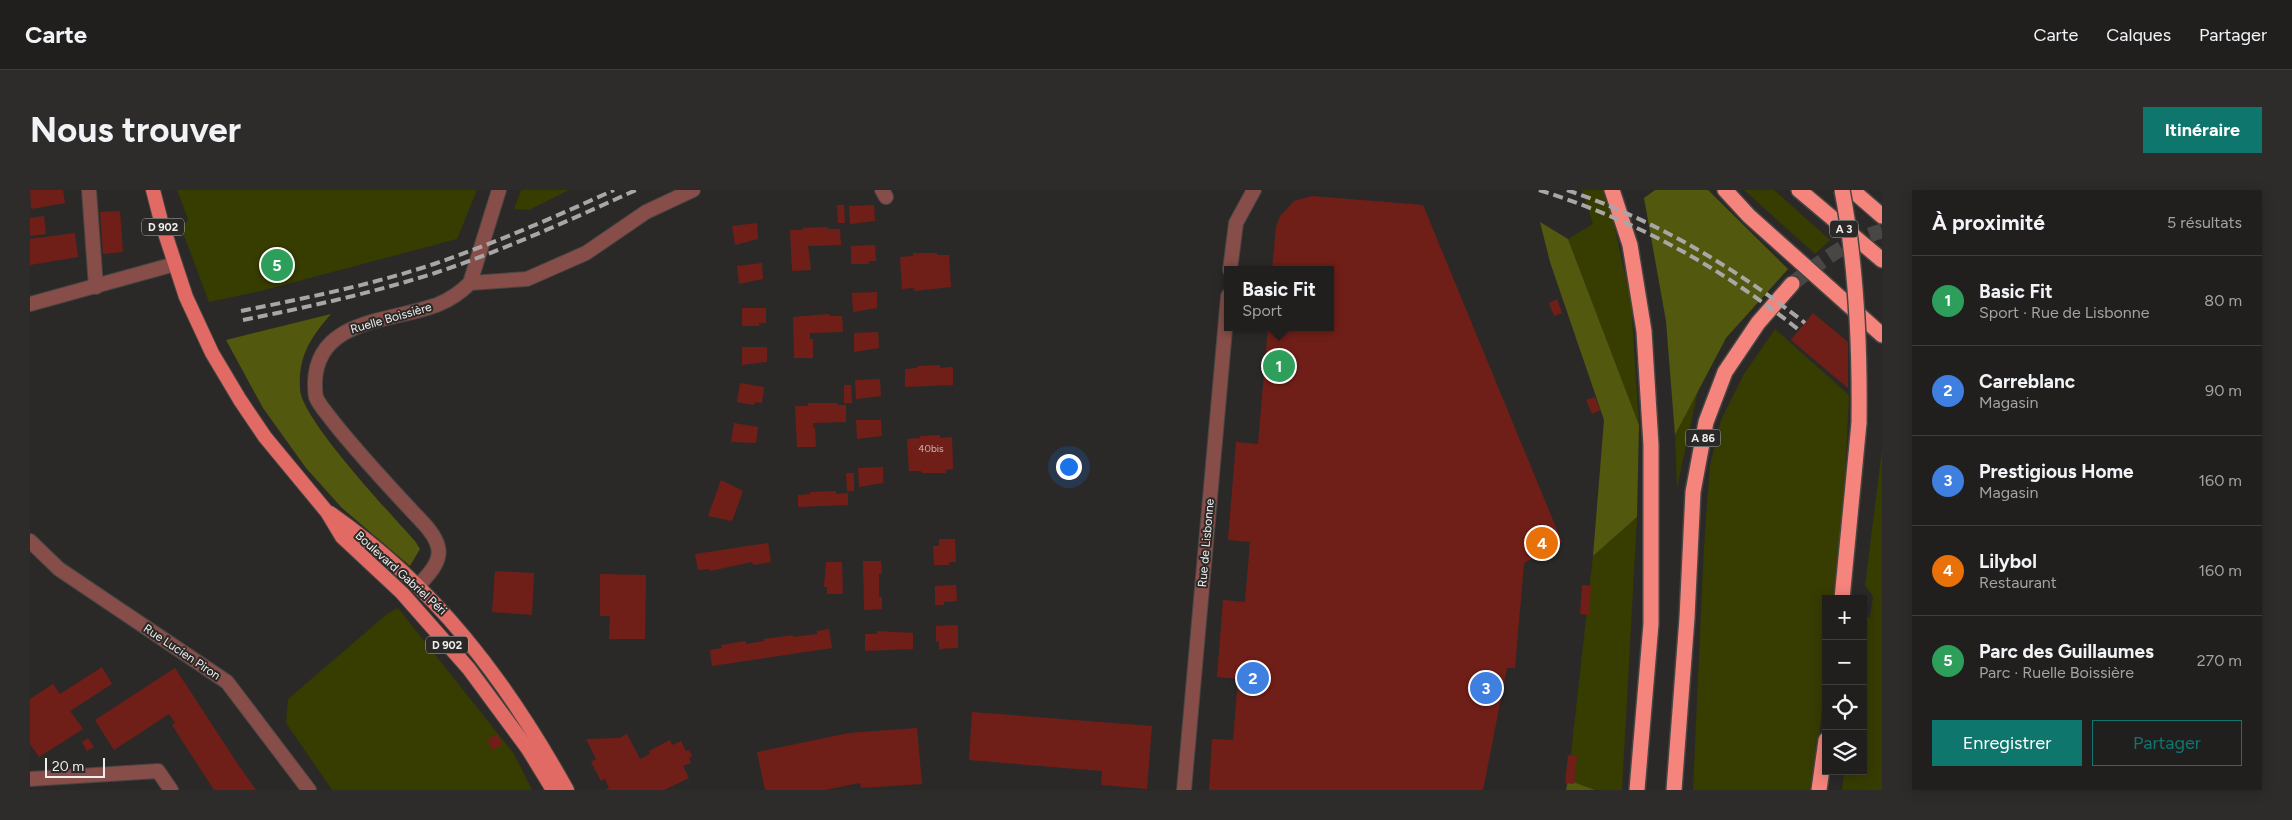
<!DOCTYPE html>
<html lang="fr">
<meta charset="utf-8">
<style>
body{margin:0;font-family:Figtree,sans-serif;background:#2d2c2a;color:#f1f3f6}
.controls{position:absolute;right:15px;bottom:15px;display:grid;overflow:hidden;border-radius:0px;box-shadow:0 2px 12px #0003}
.controls button{width:45px;height:45px;display:grid;place-items:center;padding:0;border:0;border-bottom:1px solid #3d3d3b;background:#201f1d;color:#f1f3f6;font:25px sans-serif}
.scale{position:absolute;left:15px;bottom:12px;width:60px;box-sizing:border-box;padding-left:5px;border:2px solid #efeeed;border-top:0;font-size:14px;line-height:18px;white-space:nowrap;color:#efeeed;-webkit-text-stroke:4px #2b2927;paint-order:stroke}
.you{position:absolute;left:1038px;top:276px;width:18px;height:18px;margin:-12px;border:4px solid #fff;border-radius:50%;background:#1a73e8;box-shadow:0 0 0 8px #1a73e833}
.badge{display:grid;place-items:center;width:32px;height:32px;border-radius:50%;background:#0f766e;color:#fff;font-size:16px;font-weight:700}
.pin{position:absolute;translate:-50% -50%;border:2px solid #fff;box-shadow:0 1px 5px #0006}
.popup{position:absolute;left:1194px;top:76px;width:110px;height:65px;box-sizing:border-box;display:grid;place-content:center;border-radius:0px;background:#201f1d;filter:drop-shadow(0 1px 4px #0005);font-size:16px;white-space:nowrap;color:#a2a2a4}
.popup b{font-size:19px;color:#f1f3f6}
.popup::after{content:'';position:absolute;left:50%;top:100%;margin-left:-10px;border:10px solid transparent;border-top-color:#201f1d}
.list{margin:0;padding:0;list-style:none}
h2{display:flex;justify-content:space-between;align-items:center;height:65px;margin:0;padding:0 20px;font-size:21px}
h2 small{font-size:16px;font-weight:400;color:#a2a2a4}
.list li{display:grid;grid-template-columns:32px 1fr auto;gap:15px;align-items:center;box-sizing:border-box;height:90px;padding:0 20px;border-top:1px solid #3d3d3b}
.list b{display:block;font-size:19px;white-space:nowrap}
.list p{margin:0;font-size:16px;white-space:nowrap;color:#a2a2a4}
.list em{font-size:16px;font-style:normal;color:#a2a2a4}
.actions{display:flex;gap:10px;padding:15px 20px}
.actions a{flex:1;padding:11px 0;border:1px solid #0f766e;border-radius:0px;text-align:center;font-size:18px;color:#0f766e}
.actions .main{background:#0f766e;color:#fff}
.icon{flex:none;width:28px;height:28px;fill:none;stroke:currentColor;stroke-width:2;stroke-linecap:round;stroke-linejoin:round}
.map{position:relative;flex:none;width:1852px;height:600px;overflow:hidden;border-radius:0px}
header{display:flex;align-items:center;gap:30px;box-sizing:border-box;height:70px;padding:0 25px;background:#201f1d;border-bottom:1px solid #3d3d3b}
header strong{font-size:24px}
nav{display:flex;gap:28px;margin-inline-start:auto;font-size:18px}
.intro{display:flex;align-items:center;justify-content:space-between;box-sizing:border-box;height:120px;padding:0 30px}
h1{margin:0;font-size:35px}
.button{padding:12px 22px;border-radius:0px;background:#0f766e;color:#fff;font-size:18px;font-weight:700}
main{display:flex;gap:30px;padding:0 30px}
aside{flex:1;background:#201f1d;border-radius:0px;box-shadow:0 2px 12px #0003}
.map>svg:first-child{display:block}
</style>
<header>
<strong>Carte</strong>
<nav><a>Carte</a><a>Calques</a><a>Partager</a></nav>
</header>
<div class="intro"><h1>Nous trouver</h1><a class="button">Itinéraire</a></div>
<main>
<div class="map">
<svg width="1852" height="600" viewBox="0 0 1852 600">
<rect width="100%" height="100%" fill="#2b2927"/>
<!-- green -->
<g fill="#373c01">
<path d="M 147,0 L 447,0 L 427,49 L 231,101 L 179,112 L 152,40 L 158,29 Z"/>
<path d="M 491,0 L 539,0 L 499,20 L 484,19 Z"/>
<path d="M 1552,0 L 1576,0 L 1601,110 L 1609,235 L 1538,49 L 1563,34 Z"/>
<path d="M 1714,0 L 1744,0 L 1800,50 L 1785,64 Z"/>
<path d="M 1745,139 L 1819,205 L 1813,333 L 1804,409 L 1796,409 L 1796,483 L 1783,600 L 1663,600 L 1674,356 L 1680,275 L 1691,230 L 1714,184 Z"/>
<path d="M 1668,200 L 1647,298 L 1645,245 Z"/>
<path d="M 1852,259 L 1852,600 L 1812,600 L 1814,581 L 1833,581 L 1833,424 L 1840,428 L 1843,406 L 1835,396 Z"/>
<path d="M 1607,327 L 1592,600 L 1565,600 L 1538,590 L 1563,366 Z"/>
<path d="M 368,418 L 484,564 L 502,600 L 302,600 L 256,533 L 258,509 L 357,424 Z"/>
</g>
<!-- forest -->
<g fill="#52580e">
<path d="M 1625,0 L 1678,0 L 1758,79 L 1696,148 L 1645,245 L 1636,131 L 1614,8 Z"/>
<path d="M 1510,32 L 1538,49 L 1609,235 L 1607,327 L 1563,366 L 1574,230 L 1520,72 Z"/>
<path d="M 301,124 C 281,147 268,166 270,199 C 271,229 362,325 385,351 L 390,359 L 380,376 L 312,318 L 276,278 L 233,218 L 196,150 Z"/>
<path d="M 1538,590 L 1565,600 L 1536,600 Z"/>
</g>
<!-- building -->
<g fill="#701f18">
<path d="M 0,0 L 33,0 L 35,13 L 1,19 Z"/>
<path d="M 1282,6 L 1393,15 L 1532,352 L 1494,373 L 1485,478 L 1477,478 L 1453,600 L 1179,600 L 1182,549 L 1203,550 L 1208,489 L 1187,487 L 1193,410 L 1215,412 L 1220,352 L 1198,350 L 1206,252 L 1228,254 L 1238,137 L 1300,137 L 1300,80 L 1242,80 L 1246,37 L 1250,26 L 1264,11 Z"/>
<path d="M 807,15 L 814,15 L 815,33 L 808,33 Z"/>
<path d="M 844,15 L 845,31 L 820,34 L 819,16 Z"/>
<path d="M 90,21 L 93,62 L 73,64 L 70,22 Z"/>
<path d="M 14,26 L 16,44 L 0,46 L 0,28 Z"/>
<path d="M 727,33 L 728,49 L 705,55 L 702,36 Z"/>
<path d="M 797,37 L 798,39 L 810,39 L 811,55 L 778,56 L 781,80 L 762,81 L 760,40 L 773,40 L 773,38 Z"/>
<path d="M 45,43 L 48,67 L 0,75 L 0,49 Z"/>
<path d="M 845,55 L 846,71 L 839,71 L 839,74 L 821,74 L 821,56 Z"/>
<path d="M 883,63 L 907,63 L 907,65 L 919,65 L 921,97 L 885,101 L 884,98 L 872,99 L 870,67 L 883,66 Z"/>
<path d="M 732,73 L 733,89 L 709,94 L 707,76 Z"/>
<path d="M 847,102 L 847,118 L 823,122 L 822,103 Z"/>
<path d="M 1527,109 L 1532,123 L 1524,126 L 1519,113 Z"/>
<path d="M 712,118 L 736,118 L 736,133 L 729,133 L 729,136 L 712,136 Z"/>
<path d="M 1783,123 L 1818,152 L 1818,198 L 1761,150 Z"/>
<path d="M 799,124 L 800,126 L 812,126 L 813,142 L 780,143 L 780,149 L 783,149 L 783,168 L 764,168 L 763,127 Z"/>
<path d="M 848,142 L 849,158 L 824,162 L 824,143 Z"/>
<path d="M 712,157 L 737,157 L 737,172 L 712,175 Z"/>
<path d="M 910,175 L 910,178 L 923,177 L 923,195 L 875,197 L 875,179 L 887,178 L 887,176 Z"/>
<path d="M 850,189 L 851,206 L 826,209 L 825,190 Z"/>
<path d="M 710,193 L 734,197 L 732,213 L 725,212 L 724,215 L 707,212 Z"/>
<path d="M 814,195 L 821,195 L 822,213 L 814,213 Z"/>
<path d="M 1565,207 L 1570,220 L 1562,224 L 1556,210 Z"/>
<path d="M 778,213 L 808,213 L 808,215 L 816,215 L 816,232 L 783,233 L 783,238 L 785,238 L 786,257 L 767,257 L 765,216 L 778,216 Z"/>
<path d="M 826,230 L 851,230 L 852,246 L 827,249 Z"/>
<path d="M 704,233 L 728,237 L 726,253 L 701,252 Z"/>
<path d="M 910,245 L 910,248 L 922,247 L 923,279 L 916,280 L 916,283 L 892,283 L 891,281 L 879,281 L 877,249 L 890,248 L 890,246 Z"/>
<path d="M 853,277 L 853,293 L 829,297 L 828,278 Z"/>
<path d="M 816,283 L 824,283 L 824,301 L 817,301 Z"/>
<path d="M 691,290 L 713,301 L 702,331 L 678,326 Z"/>
<path d="M 806,301 L 806,304 L 818,303 L 818,315 L 768,317 L 768,305 L 780,304 L 780,302 Z"/>
<path d="M 909,349 L 925,349 L 926,372 L 919,372 L 919,375 L 904,375 L 903,356 L 909,356 Z"/>
<path d="M 738,353 L 741,372 L 723,375 L 722,372 L 680,381 L 680,379 L 668,380 L 665,364 Z"/>
<path d="M 833,371 L 851,371 L 852,384 L 849,384 L 849,407 L 852,407 L 852,419 L 834,420 Z"/>
<path d="M 796,372 L 812,372 L 813,404 L 797,404 L 797,397 L 794,397 Z"/>
<path d="M 465,381 L 504,383 L 502,425 L 462,422 Z"/>
<path d="M 570,384 L 616,385 L 615,449 L 579,449 L 580,426 L 570,426 Z"/>
<path d="M 926,395 L 927,411 L 914,412 L 914,415 L 905,415 L 905,396 Z"/>
<path d="M 1552,395 L 1561,396 L 1559,425 L 1550,424 Z"/>
<path d="M 928,435 L 928,458 L 909,459 L 909,451 L 906,452 L 906,436 Z"/>
<path d="M 799,439 L 802,458 L 682,476 L 680,460 L 692,458 L 691,455 L 716,451 L 716,454 L 734,451 L 734,449 L 763,445 L 763,447 L 787,444 L 787,441 Z"/>
<path d="M 847,441 L 883,443 L 883,459 L 835,461 L 835,444 L 847,444 Z"/>
<path d="M 72,477 L 82,494 L 40,521 L 53,539 L 9,567 L 0,554 L 0,509 L 23,494 L 30,504 Z"/>
<path d="M 145,478 L 209,576 L 226,600 L 184,600 L 142,535 L 145,533 L 139,524 L 84,560 L 65,530 Z"/>
<path d="M 942,522 L 1122,536 L 1117,599 L 1071,595 L 1072,581 L 939,570 Z"/>
<path d="M 887,538 L 892,594 L 831,598 L 830,593 L 795,600 L 735,600 L 727,562 L 819,543 Z"/>
<path d="M 466,544 L 473,554 L 463,560 L 457,550 Z"/>
<path d="M 597,544 L 610,569 L 620,564 L 619,561 L 640,550 L 642,555 L 651,551 L 656,561 L 659,560 L 662,566 L 659,568 L 661,573 L 653,576 L 659,588 L 634,600 L 575,600 L 579,598 L 575,589 L 571,591 L 561,572 L 566,569 L 556,549 L 589,548 Z"/>
<path d="M 58,548 L 64,557 L 57,561 L 52,552 Z"/>
<path d="M 1538,565 L 1547,566 L 1544,594 L 1535,593 Z"/>
</g>
<g fill="none" stroke-linecap="round" stroke-linejoin="round">
<!-- motorway-tunnel -->
<path stroke="#484745" stroke-width="15" stroke-dasharray="15 8" stroke-linecap="butt" d="M 1762,94 C 1790,72 1817,51 1852,41"/>
<defs>
<g id="minor">
<path d="M 59,0 L 66,97"/>
<path d="M 852,0 L 856,7"/>
<path d="M 440,93 L 469,0"/>
<path d="M 0,114 L 145,74"/>
<path d="M 0,351 L 29,379 L 197,492 L 279,600"/>
<path d="M 388,396 C 397,386 412,372 408,357 C 405,343 390,330 381,320 C 354,291 326,261 301,229 C 296,222 289,215 286,207 C 285,203 285,196 285,192 C 287,127 364,132 409,114 C 421,109 430,103 440,93 L 497,89 L 556,63 L 616,22 L 663,0"/>
<path d="M 0,589 L 128,581 L 141,600"/>
</g>
<g id="tertiary">
<path d="M 1200,80 L 1206,33 L 1224,0"/>
<path d="M 1154,600 L 1198,106"/>
</g>
<g id="primary">
<path d="M 123,0 L 131,31 L 156,107 L 182,163 L 210,210 L 235,247 L 297,322 L 312,347 L 372,403 L 439,479 L 498,559 L 523,600"/>
<path d="M 300,323 C 405,396 476,490 537,600"/>
</g>
<g id="motorway">
<path d="M 1582,0 L 1600,55 L 1614,141 L 1621,255 L 1621,434 L 1607,600"/>
<path d="M 1695,0 L 1719,26 L 1852,145"/>
<path d="M 1769,0 L 1852,70"/>
<path d="M 1822,0 L 1852,26"/>
<path d="M 1812,409 L 1829,233"/>
<path d="M 1644,600 L 1657,428 L 1663,302 L 1676,232 L 1695,182 L 1728,133 L 1762,94"/>
<path d="M 1789,600 L 1796,550"/>
</g>
</defs>
<!-- minor casing -->
<use href="#minor" stroke="#464543" stroke-width="16"/>
<!-- tertiary casing -->
<use href="#tertiary" stroke="#464543" stroke-width="16"/>
<!-- primary casing -->
<use href="#primary" stroke="#464543" stroke-width="16"/>
<!-- motorway casing -->
<use href="#motorway" stroke="#464543" stroke-width="18"/>
<!-- minor -->
<use href="#minor" stroke="#874d48" stroke-width="14"/>
<!-- tertiary -->
<use href="#tertiary" stroke="#874d48" stroke-width="14"/>
<!-- primary -->
<use href="#primary" stroke="#e16b64" stroke-width="14"/>
<!-- motorway -->
<use href="#motorway" stroke="#f5847c" stroke-width="15"/>
<!-- rail -->
<g stroke="#a8a7a6" stroke-width="4" stroke-dasharray="10 5" stroke-linecap="butt">
<path d="M 1509,0 C 1607,31 1689,76 1769,140"/>
<path d="M 1537,0 C 1625,30 1703,76 1775,133"/>
<path d="M 211,121 C 276,108 341,95 404,74 C 465,53 525,27 584,0"/>
<path d="M 213,130 C 278,117 342,103 405,83 C 474,60 540,30 606,0"/>
</g>
<defs>
<path id="motorway-bridge" d="M 1812,0 C 1827,77 1830,155 1829,233"/>
</defs>
<!-- motorway-bridge casing -->
<use href="#motorway-bridge" stroke="#464543" stroke-width="18" stroke-linecap="butt"/>
<!-- motorway-bridge -->
<use href="#motorway-bridge" stroke="#f5847c" stroke-width="15"/>
</g>
<g text-anchor="middle" stroke-width="4" stroke-linejoin="round" paint-order="stroke">
<!-- number labels -->
<g font-size="10" fill="#cfbab8">
<text x="901" y="262">40bis</text>
</g>
<!-- shield labels -->
<g fill="#2b2927" stroke="#b4b3b2" stroke-width="1">
<rect x="112" y="28.5" width="42" height="17" rx="4"/>
<rect x="1800" y="30.5" width="28" height="17" rx="4"/>
<rect x="1655.5" y="239.5" width="35" height="17" rx="4"/>
<rect x="396" y="446.5" width="42" height="17" rx="4"/>
</g>
<g font-size="11" font-weight="bold" fill="#efeeed">
<text x="133" y="41">D 902</text>
<text x="1814" y="43">A 3</text>
<text x="1673" y="252">A 86</text>
<text x="417" y="459">D 902</text>
</g>
<!-- street labels -->
<g font-size="12" fill="#efeeed" stroke="#2b2927">
<text transform="translate(361 128) rotate(-16)" y="4">Ruelle Boissière</text>
<text transform="translate(1176 353) rotate(-85)" y="4">Rue de Lisbonne</text>
<text transform="translate(371 383) rotate(42)" y="4">Boulevard Gabriel Péri</text>
<text transform="translate(152 462) rotate(34)" y="4">Rue Lucien Piron</text>
</g>
</g>
</svg>
<div class="controls">
<button>+</button>
<button>−</button>
<button><svg class="icon" aria-label="locate" viewBox="0 0 24 24"><circle cx="12" cy="12" r="6"/><path d="M12 2v4M12 18v4M2 12h4M18 12h4"/></svg></button>
<button><svg class="icon" aria-label="layers" viewBox="0 0 24 24"><path d="M12 4l9 5-9 5-9-5zM3 14l9 5 9-5"/></svg></button>
</div>
<div class="scale">20 m</div>
<div class="you"></div>
<div class="pin badge" style="left:1249px;top:176px;background:#2e9e5b">1</div>
<div class="popup"><b>Basic Fit</b>Sport</div>
<div class="pin badge" style="left:1223px;top:488px;background:#3f7fe0">2</div>
<div class="pin badge" style="left:1456px;top:498px;background:#3f7fe0">3</div>
<div class="pin badge" style="left:1512px;top:353px;background:#e8710a">4</div>
<div class="pin badge" style="left:247px;top:75px;background:#2e9e5b">5</div>
</div>
<aside>
<h2>À proximité<small>5 résultats</small></h2>
<ul class="list">
<li><span class="badge" style="background:#2e9e5b">1</span><div><b>Basic Fit</b><p>Sport · Rue de Lisbonne</p></div><em>80 m</em></li>
<li><span class="badge" style="background:#3f7fe0">2</span><div><b>Carreblanc</b><p>Magasin</p></div><em>90 m</em></li>
<li><span class="badge" style="background:#3f7fe0">3</span><div><b>Prestigious Home</b><p>Magasin</p></div><em>160 m</em></li>
<li><span class="badge" style="background:#e8710a">4</span><div><b>Lilybol</b><p>Restaurant</p></div><em>160 m</em></li>
<li><span class="badge" style="background:#2e9e5b">5</span><div><b>Parc des Guillaumes</b><p>Parc · Ruelle Boissière</p></div><em>270 m</em></li>
</ul>
<div class="actions"><a class="main">Enregistrer</a><a>Partager</a></div>
</aside>
</main>
